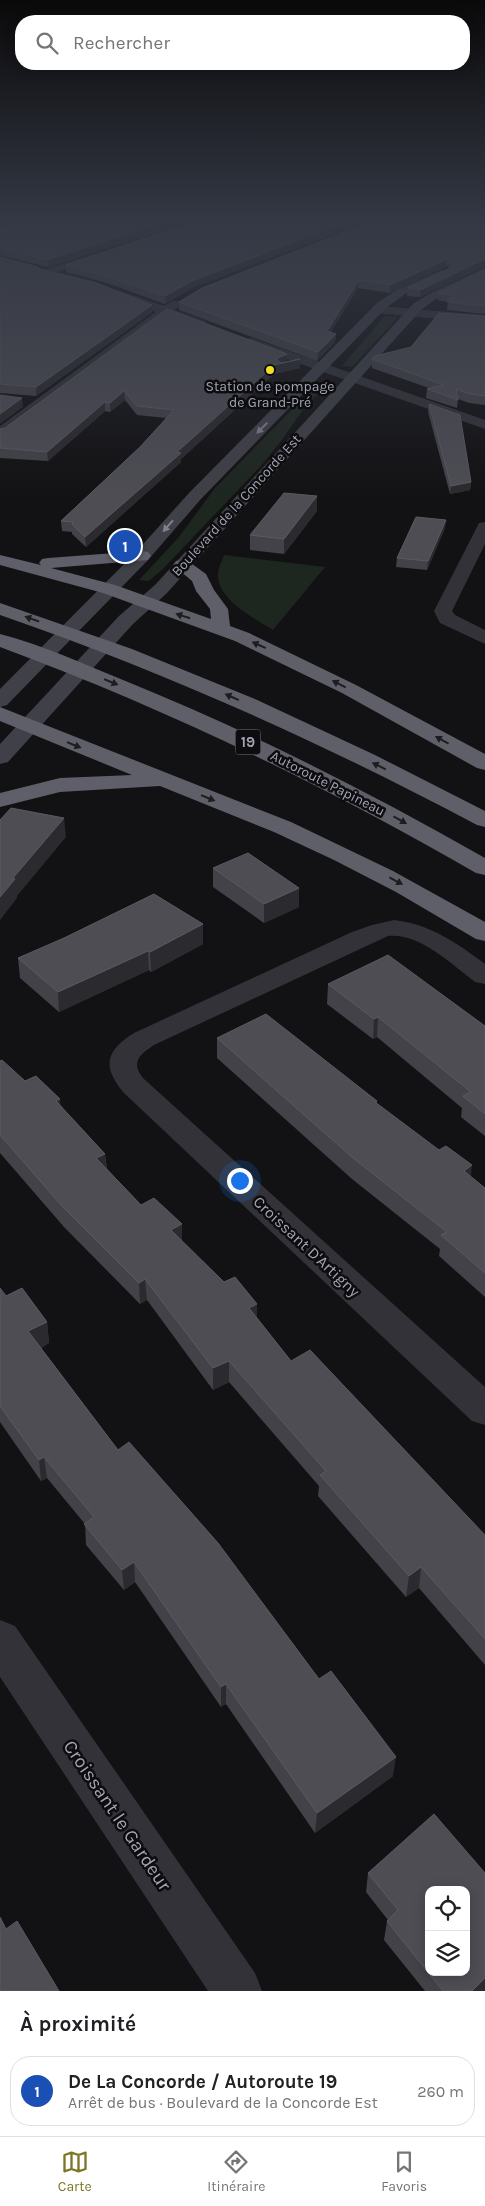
<!DOCTYPE html>
<html lang="fr">
<meta charset="utf-8">
<style>
body{margin:0;font-family:Karla,sans-serif;background:#f6f6f6;color:#202124}
.controls{position:absolute;right:15px;bottom:15px;display:grid;overflow:hidden;border-radius:10px;box-shadow:0 2px 12px #0003}
.controls button{width:45px;height:45px;display:grid;place-items:center;padding:0;border:0;border-bottom:1px solid #e0e0e0;background:#fff;color:#202124;font:25px sans-serif}
.you{position:absolute;left:239px;top:1180px;width:18px;height:18px;margin:-12px;border:4px solid #fff;border-radius:50%;background:#1a73e8;box-shadow:0 0 0 8px #1a73e833}
.badge{display:grid;place-items:center;width:32px;height:32px;border-radius:50%;background:#7e7627;color:#fff;font-size:16px;font-weight:700}
.pin{position:absolute;translate:-50% -50%;border:2px solid #fff;box-shadow:0 1px 5px #0006}
.list{margin:0;padding:0;list-style:none}
h2{display:flex;justify-content:space-between;align-items:center;height:65px;margin:0;padding:0 20px;font-size:21px}
h2 small{font-size:16px;font-weight:400;color:#757577}
.list li{display:grid;grid-template-columns:32px 1fr auto;gap:15px;align-items:center;box-sizing:border-box;height:70px;margin:0 10px 10px;padding:0 10px;border:1px solid #e0e0e0;border-radius:20px}
.list b{display:block;font-size:19px;white-space:nowrap}
.list p{margin:0;font-size:16px;white-space:nowrap;color:#757577}
.list em{font-size:16px;font-style:normal;color:#757577}
.icon{flex:none;width:28px;height:28px;fill:none;stroke:currentColor;stroke-width:2;stroke-linecap:round;stroke-linejoin:round}
.map{position:relative;flex:none;width:485px;height:1991px;overflow:hidden}
.search{position:absolute;background:#fff;box-shadow:0 2px 12px #0003;left:15px;right:15px;top:15px;height:55px;display:flex;align-items:center;gap:12px;box-sizing:border-box;padding:0 18px;border-radius:20px;color:#757577;font-size:19px}
.sheet{height:145px;background:#fff}
nav{display:flex;justify-content:space-around;align-items:center;box-sizing:border-box;height:70px;border-top:1px solid #e0e0e0;background:#fff;font-size:14px;color:#757577}
nav a{display:grid;justify-items:center;gap:2px}
nav .on{color:#7e7627}
.map>svg:first-child{display:block}
</style>
<div class="map">
<svg width="485" height="1991" viewBox="0 0 485 1991">
<rect width="100%" height="100%" fill="#121113"/>
<!-- green -->
<g fill="#1e2620">
<path d="M 385,316 L 398,317 L 352,367 L 342,366 Z"/>
<path d="M 318,383 L 327,384 L 305,407 L 281,441 L 261,466 L 163,569 L 149,581 L 139,580 L 178,538 L 215,488 Z"/>
<path d="M 224,555 L 325,567 L 273,630 C 255,619 216,599 218,574 C 218,568 222,561 224,555 Z"/>
</g>
<g fill="none" stroke-linecap="round" stroke-linejoin="round">
<!-- street -->
<g fill="#333238" fill-rule="evenodd">
<path d="M 101,252 L 106,255 L 105,257 L 45,276 L 39,273 L 41,271 Z"/>
<path d="M 117,290 L 164,306 L 173,301 L 181,301 L 183,303 L 174,310 L 205,321 L 207,324 L 201,328 L 166,315 L 5,436 L 0,437 L 0,426 L 156,312 L 113,295 L 111,293 Z"/>
<path d="M 378,306 L 485,315 L 485,323 L 374,313 L 372,310 L 374,307 Z"/>
<path d="M 251,338 L 485,420 L 485,429 L 247,345 L 245,342 L 247,339 Z"/>
<path d="M 485,522 L 485,544 L 452,611 L 455,615 L 485,630 L 485,644 L 440,623 L 434,611 L 477,527 L 479,523 Z"/>
<path d="M 394,920 C 430,924 457,943 485,964 L 485,984 L 475,982 C 451,964 420,933 388,936 L 154,1045 C 139,1055 130,1063 144,1079 L 485,1387 L 485,1425 L 472,1421 L 124,1093 C 102,1067 105,1051 134,1033 L 352,932 L 372,925 Z"/>
<path d="M 0,1620 L 15,1626 L 255,1973 L 262,1991 L 208,1991 L 0,1677 Z"/>
</g>
<!-- secondary -->
<g fill="#404048" fill-rule="evenodd">
<path d="M 485,268 L 485,275 L 437,298 L 421,310 L 167,593 L 133,624 L 8,762 L 0,764 L 0,744 L 119,616 L 155,585 L 413,304 L 429,294 Z"/>
<path d="M 442,270 L 448,273 L 446,275 L 405,294 L 386,308 L 201,499 L 148,560 L 7,705 L 0,707 L 0,689 L 136,552 L 189,493 L 378,302 L 397,290 Z"/>
</g>
<!-- highway -->
<g fill="#5e5f69" fill-rule="evenodd">
<path d="M 142,551 L 148,552 L 151,556 L 148,560 L 51,568 L 115,585 L 211,619 L 210,609 L 196,591 L 192,581 L 173,565 L 176,561 L 182,560 L 188,561 L 206,574 L 214,590 L 228,609 L 230,626 L 249,633 L 356,685 L 485,754 L 485,770 L 477,768 L 342,693 L 235,641 L 103,593 L 0,565 L 0,555 L 41,565 L 39,563 L 42,559 L 48,558 Z"/>
<path d="M 0,603 L 132,649 L 255,699 L 375,755 L 485,811 L 485,827 L 477,825 C 323,743 165,672 0,615 Z"/>
<path d="M 0,634 C 43,645 86,665 128,682 C 251,732 369,792 485,858 L 485,875 L 476,873 C 322,784 167,709 0,647 Z"/>
<path d="M 0,707 L 291,822 L 393,871 L 485,922 L 485,941 L 476,939 L 396,892 L 334,860 L 274,832 L 160,786 L 60,792 L 0,807 L 0,793 L 60,778 L 132,775 L 0,721 Z"/>
</g>
</g>
<!-- wall -->
<g fill="#434248">
<path d="M 23,219 L 195,219 L 48,267 L 0,255 L 0,227 Z"/>
<path d="M 202,219 L 370,219 L 192,288 L 165,304 L 104,282 L 66,272 L 66,265 Z"/>
<path d="M 477,219 L 485,219 L 485,221 Z"/>
<path d="M 485,224 L 485,266 L 420,297 L 407,296 L 408,288 L 451,268 L 446,266 L 390,293 L 358,288 L 330,333 L 336,334 L 335,342 L 317,361 L 179,310 L 179,302 Z"/>
<path d="M 0,257 L 152,305 L 152,312 L 36,396 L 0,393 Z"/>
<path d="M 485,270 L 485,314 L 447,310 L 448,302 L 437,300 L 438,293 Z"/>
<path d="M 167,309 L 287,354 L 286,362 L 300,368 L 274,374 L 181,459 L 181,462 L 86,547 L 72,534 L 72,532 L 62,531 L 61,521 L 140,447 L 166,418 L 137,415 L 125,400 L 110,412 L 105,411 L 48,461 L 0,458 L 0,429 L 5,428 Z"/>
<path d="M 485,316 L 485,405 L 469,403 L 458,399 L 457,408 L 426,398 L 427,389 L 429,388 L 372,368 L 372,359 L 411,347 Z"/>
<path d="M 429,404 L 471,482 L 470,490 L 450,494 L 428,412 Z"/>
<path d="M 317,511 L 284,554 L 250,550 L 250,535 Z"/>
<path d="M 445,528 L 427,570 L 396,567 L 397,558 Z"/>
<path d="M 213,868 L 299,888 L 299,907 L 264,923 L 213,887 Z"/>
<path d="M 203,924 L 203,944 L 151,972 L 149,970 L 59,1012 L 20,978 L 18,958 Z"/>
<path d="M 328,984 L 485,1026 L 485,1136 L 461,1117 L 462,1108 L 377,1037 L 373,1039 L 327,1004 Z"/>
<path d="M 217,1038 L 377,1101 L 377,1104 L 485,1188 L 485,1297 L 439,1256 L 440,1249 L 352,1179 L 217,1058 Z"/>
<path d="M 0,1061 L 25,1081 L 61,1106 L 105,1154 L 107,1169 L 141,1205 L 182,1241 L 257,1318 L 291,1361 L 485,1535 L 485,1665 L 419,1588 L 406,1597 L 318,1496 L 319,1486 L 229,1382 L 213,1390 L 147,1300 L 140,1304 L 64,1227 L 0,1153 Z"/>
<path d="M 0,1288 L 6,1296 L 47,1322 L 49,1343 L 41,1348 L 118,1450 L 319,1679 L 393,1776 L 315,1833 L 226,1704 L 221,1707 L 135,1582 L 124,1590 L 86,1545 L 85,1524 L 47,1478 L 41,1481 L 0,1422 Z"/>
<path d="M 368,1873 L 485,1991 L 425,1991 L 384,1940 L 387,1921 L 388,1920 L 366,1892 Z"/>
</g>
<!-- shaded-wall -->
<g fill="#2b2a2e">
<path d="M 0,219 L 20,219 L 0,225 Z"/>
<path d="M 174,219 L 195,219 L 48,267 L 47,260 Z"/>
<path d="M 353,219 L 370,219 L 192,288 L 165,304 L 165,296 L 192,281 Z"/>
<path d="M 447,259 L 446,266 L 390,293 L 390,285 Z"/>
<path d="M 485,259 L 485,266 L 420,297 L 420,290 Z"/>
<path d="M 359,280 L 358,288 L 326,339 L 327,331 Z"/>
<path d="M 152,305 L 152,312 L 36,396 L 36,387 Z"/>
<path d="M 336,334 L 335,342 L 317,361 L 318,352 Z"/>
<path d="M 287,354 L 286,362 L 300,359 L 300,368 L 274,374 L 181,459 L 181,462 L 86,547 L 85,537 L 177,452 L 276,359 Z"/>
<path d="M 124,391 L 125,400 L 110,412 L 110,403 Z"/>
<path d="M 22,398 L 23,407 L 0,424 L 0,414 Z"/>
<path d="M 105,402 L 105,411 L 48,461 L 47,452 Z"/>
<path d="M 471,482 L 470,490 L 450,494 L 451,486 Z"/>
<path d="M 317,496 L 317,511 L 284,554 L 284,539 Z"/>
<path d="M 446,520 L 445,528 L 427,570 L 428,561 Z"/>
<path d="M 64,818 L 66,837 L 17,896 L 17,898 L 0,920 L 0,897 L 13,878 Z"/>
<path d="M 299,888 L 299,907 L 264,923 L 264,904 Z"/>
<path d="M 203,924 L 203,944 L 151,972 L 150,952 Z"/>
<path d="M 148,951 L 149,970 L 59,1012 L 58,992 Z"/>
<path d="M 378,1017 L 377,1037 L 373,1039 L 374,1019 Z"/>
<path d="M 60,1099 L 62,1120 L 56,1101 Z"/>
<path d="M 105,1154 L 107,1175 L 96,1158 Z"/>
<path d="M 472,1165 L 470,1186 L 464,1171 Z"/>
<path d="M 182,1224 L 182,1246 L 171,1230 Z"/>
<path d="M 145,1279 L 147,1300 L 140,1304 L 139,1283 Z"/>
<path d="M 257,1304 L 257,1326 L 249,1308 Z"/>
<path d="M 47,1322 L 49,1343 L 31,1353 L 28,1331 Z"/>
<path d="M 229,1361 L 229,1382 L 213,1390 L 213,1368 Z"/>
<path d="M 44,1457 L 47,1478 L 41,1481 L 39,1460 Z"/>
<path d="M 134,1562 L 135,1582 L 124,1590 L 122,1570 Z"/>
<path d="M 421,1567 L 419,1588 L 406,1597 L 409,1576 Z"/>
<path d="M 226,1684 L 226,1704 L 221,1707 L 221,1687 Z"/>
<path d="M 396,1757 L 393,1776 L 315,1833 L 317,1813 Z"/>
<path d="M 485,1978 L 485,1991 L 472,1991 Z"/>
</g>
<!-- building -->
<g fill="#4e4d54" stroke="#5b5a63" fill-rule="evenodd">
<path d="M 23,219 L 174,219 L 47,260 L 0,248 L 0,227 Z"/>
<path d="M 202,219 L 353,219 L 192,281 L 165,296 L 103,275 L 66,265 Z"/>
<path d="M 378,219 L 466,219 L 485,224 L 485,259 L 420,290 L 408,288 L 452,267 L 454,262 L 447,259 L 390,285 L 359,280 L 327,331 L 336,334 L 318,352 L 179,302 L 202,288 Z"/>
<path d="M 0,257 L 38,267 L 40,269 L 94,282 L 152,305 L 36,387 L 0,384 Z"/>
<path d="M 485,270 L 485,306 L 447,302 L 453,295 L 438,293 Z"/>
<path d="M 167,309 L 287,354 L 276,359 L 281,363 L 300,359 L 274,365 L 177,452 L 181,453 L 85,537 L 72,524 L 73,522 L 61,521 L 140,447 L 174,410 L 137,406 L 124,391 L 110,403 L 105,402 L 47,452 L 0,448 L 0,429 L 5,428 Z"/>
<path d="M 439,313 L 485,316 L 485,396 L 470,394 L 456,389 L 458,400 L 427,389 L 444,385 L 372,359 L 375,356 L 411,347 Z"/>
<path d="M 0,395 L 22,398 L 0,414 Z"/>
<path d="M 429,404 L 460,415 L 471,482 L 451,486 Z"/>
<path d="M 284,493 L 317,496 L 284,539 L 250,535 Z"/>
<path d="M 416,517 L 446,520 L 428,561 L 397,558 Z"/>
<path d="M 11,808 L 64,818 L 13,878 L 15,879 L 0,897 L 0,820 Z"/>
<path d="M 248,853 L 299,888 L 264,904 L 213,868 Z"/>
<path d="M 154,894 L 203,924 L 150,952 L 148,951 L 58,992 L 18,958 L 64,938 Z"/>
<path d="M 388,955 L 485,1026 L 485,1114 L 463,1096 L 471,1092 L 378,1017 L 374,1019 L 328,984 Z"/>
<path d="M 266,1014 L 377,1101 L 375,1102 L 439,1150 L 446,1146 L 472,1165 L 464,1171 L 485,1188 L 485,1273 L 441,1235 L 447,1232 L 353,1158 L 217,1038 Z"/>
<path d="M 2,1060 L 25,1081 L 36,1076 L 60,1099 L 56,1101 L 105,1154 L 96,1158 L 141,1205 L 154,1198 L 182,1224 L 171,1230 L 224,1282 L 235,1277 L 257,1304 L 249,1308 L 291,1361 L 310,1350 L 485,1535 L 485,1639 L 421,1567 L 409,1576 L 320,1475 L 326,1471 L 229,1361 L 213,1368 L 145,1279 L 139,1283 L 62,1206 L 0,1135 L 0,1061 Z"/>
<path d="M 0,1288 L 6,1296 L 22,1288 L 47,1322 L 28,1331 L 118,1450 L 129,1442 L 218,1543 L 319,1679 L 331,1671 L 396,1757 L 317,1813 L 226,1684 L 221,1687 L 134,1562 L 122,1570 L 84,1524 L 94,1517 L 44,1457 L 39,1460 L 0,1406 Z"/>
<path d="M 434,1814 L 485,1873 L 485,1978 L 472,1991 L 443,1991 L 387,1921 L 398,1910 L 368,1873 ZM 429,1890 L 466,1890 L 466,1972 L 429,1972 Z"/>
<path d="M 0,1917 L 6,1929 L 17,1921 L 59,1991 L 0,1991 Z"/>
</g>
<!-- one-way arrows -->
<defs><path id="oneway-solid" d="M-6-.8H1V-3.2L6.5 0L1 3.2V.8H-6Z" transform="scale(1.25)"/></defs>
<g fill="#80818e">
<use href="#oneway-solid" transform="translate(262 428) rotate(135)"/>
<use href="#oneway-solid" transform="translate(168 526) rotate(131)"/>
</g>
<g fill="#1d1d20">
<use href="#oneway-solid" transform="translate(183 616) rotate(-162)"/>
<use href="#oneway-solid" transform="translate(32 619) rotate(-161)"/>
<use href="#oneway-solid" transform="translate(259 645) rotate(-156)"/>
<use href="#oneway-solid" transform="translate(111 682) rotate(22)"/>
<use href="#oneway-solid" transform="translate(339 684) rotate(-153)"/>
<use href="#oneway-solid" transform="translate(232 697) rotate(-156)"/>
<use href="#oneway-solid" transform="translate(442 740) rotate(-151)"/>
<use href="#oneway-solid" transform="translate(74 745) rotate(22)"/>
<use href="#oneway-solid" transform="translate(379 766) rotate(-154)"/>
<use href="#oneway-solid" transform="translate(208 798) rotate(22)"/>
<use href="#oneway-solid" transform="translate(400 820) rotate(29)"/>
<use href="#oneway-solid" transform="translate(396 881) rotate(28)"/>
</g>
<!-- sky -->
<linearGradient id="sky" x2="0" y2="1"><stop stop-color="#0a090a"/><stop offset="0.44" stop-color="#333844"/><stop offset="1" stop-color="#333844" stop-opacity="0"/></linearGradient>
<rect width="485" height="498" fill="url(#sky)"/>
<!-- markers -->
<circle fill="#f2de2a" stroke="#0d0c0e" stroke-width="2" cx="270" cy="370" r="5"/>
<g text-anchor="middle" stroke-width="5" stroke-linejoin="round" paint-order="stroke">
<!-- far-poi labels -->
<g font-size="14" fill="#a3a4b4" stroke="#0d0c0e">
<text x="270" y="391">Station de pompage<tspan x="270" dy="16">de Grand-Pré</tspan></text>
</g>
<!-- far-street labels -->
<g font-size="14" fill="#a3a4b4" stroke="#0d0c0e">
<text transform="translate(236 505) rotate(-48)" y="5">Boulevard de la Concorde Est</text>
<text transform="translate(328 783) rotate(27)" y="5">Autoroute Papineau</text>
</g>
<!-- shield labels -->
<rect fill="#0d0c0e" stroke="#767682" stroke-width="1" x="235.5" y="729.5" width="25" height="25" rx="4"/>
<g font-size="15" font-weight="bold" fill="#a3a4b4">
<text x="248" y="747">19</text>
</g>
<!-- street labels -->
<g font-size="16" fill="#a3a4b4" stroke="#0d0c0e">
<text transform="translate(307 1246) rotate(43)" y="6">Croissant D'Artigny</text>
</g>
<!-- near-street labels -->
<g font-size="19" fill="#a3a4b4" stroke="#0d0c0e">
<text transform="translate(118 1815) rotate(56)" y="7">Croissant le Gardeur</text>
</g>
</g>
</svg>
<div class="controls">
<button><svg class="icon" aria-label="locate" viewBox="0 0 24 24"><circle cx="12" cy="12" r="6"/><path d="M12 2v4M12 18v4M2 12h4M18 12h4"/></svg></button>
<button><svg class="icon" aria-label="layers" viewBox="0 0 24 24"><path d="M12 4l9 5-9 5-9-5zM3 14l9 5 9-5"/></svg></button>
</div>
<div class="you"></div>
<div class="pin badge" style="left:125px;top:546px;background:#1a4fb4">1</div>
<div class="search"><svg class="icon" aria-label="search" viewBox="0 0 24 24"><circle cx="10" cy="10" r="6"/><path d="M15 15l6 6"/></svg>Rechercher</div>
</div>
<section class="sheet">
<h2>À proximité<small></small></h2>
<ul class="list">
<li><span class="badge" style="background:#1a4fb4">1</span><div><b>De La Concorde / Autoroute 19</b><p>Arrêt de bus · Boulevard de la Concorde Est</p></div><em>260 m</em></li>
</ul>
</section>
<nav>
<a class="on"><svg class="icon" aria-label="map" viewBox="0 0 24 24"><path d="M3 6l6-2 6 2 6-2v14l-6 2-6-2-6 2zM9 4v14M15 6v14"/></svg>Carte</a>
<a><svg class="icon" aria-label="directions" viewBox="0 0 24 24"><path d="M12 3l9 9-9 9-9-9zM9 14v-3h6M13 9l2 2-2 2"/></svg>Itinéraire</a>
<a><svg class="icon" aria-label="saved" viewBox="0 0 24 24"><path d="M7 4h10v16l-5-4-5 4z"/></svg>Favoris</a>
</nav>
